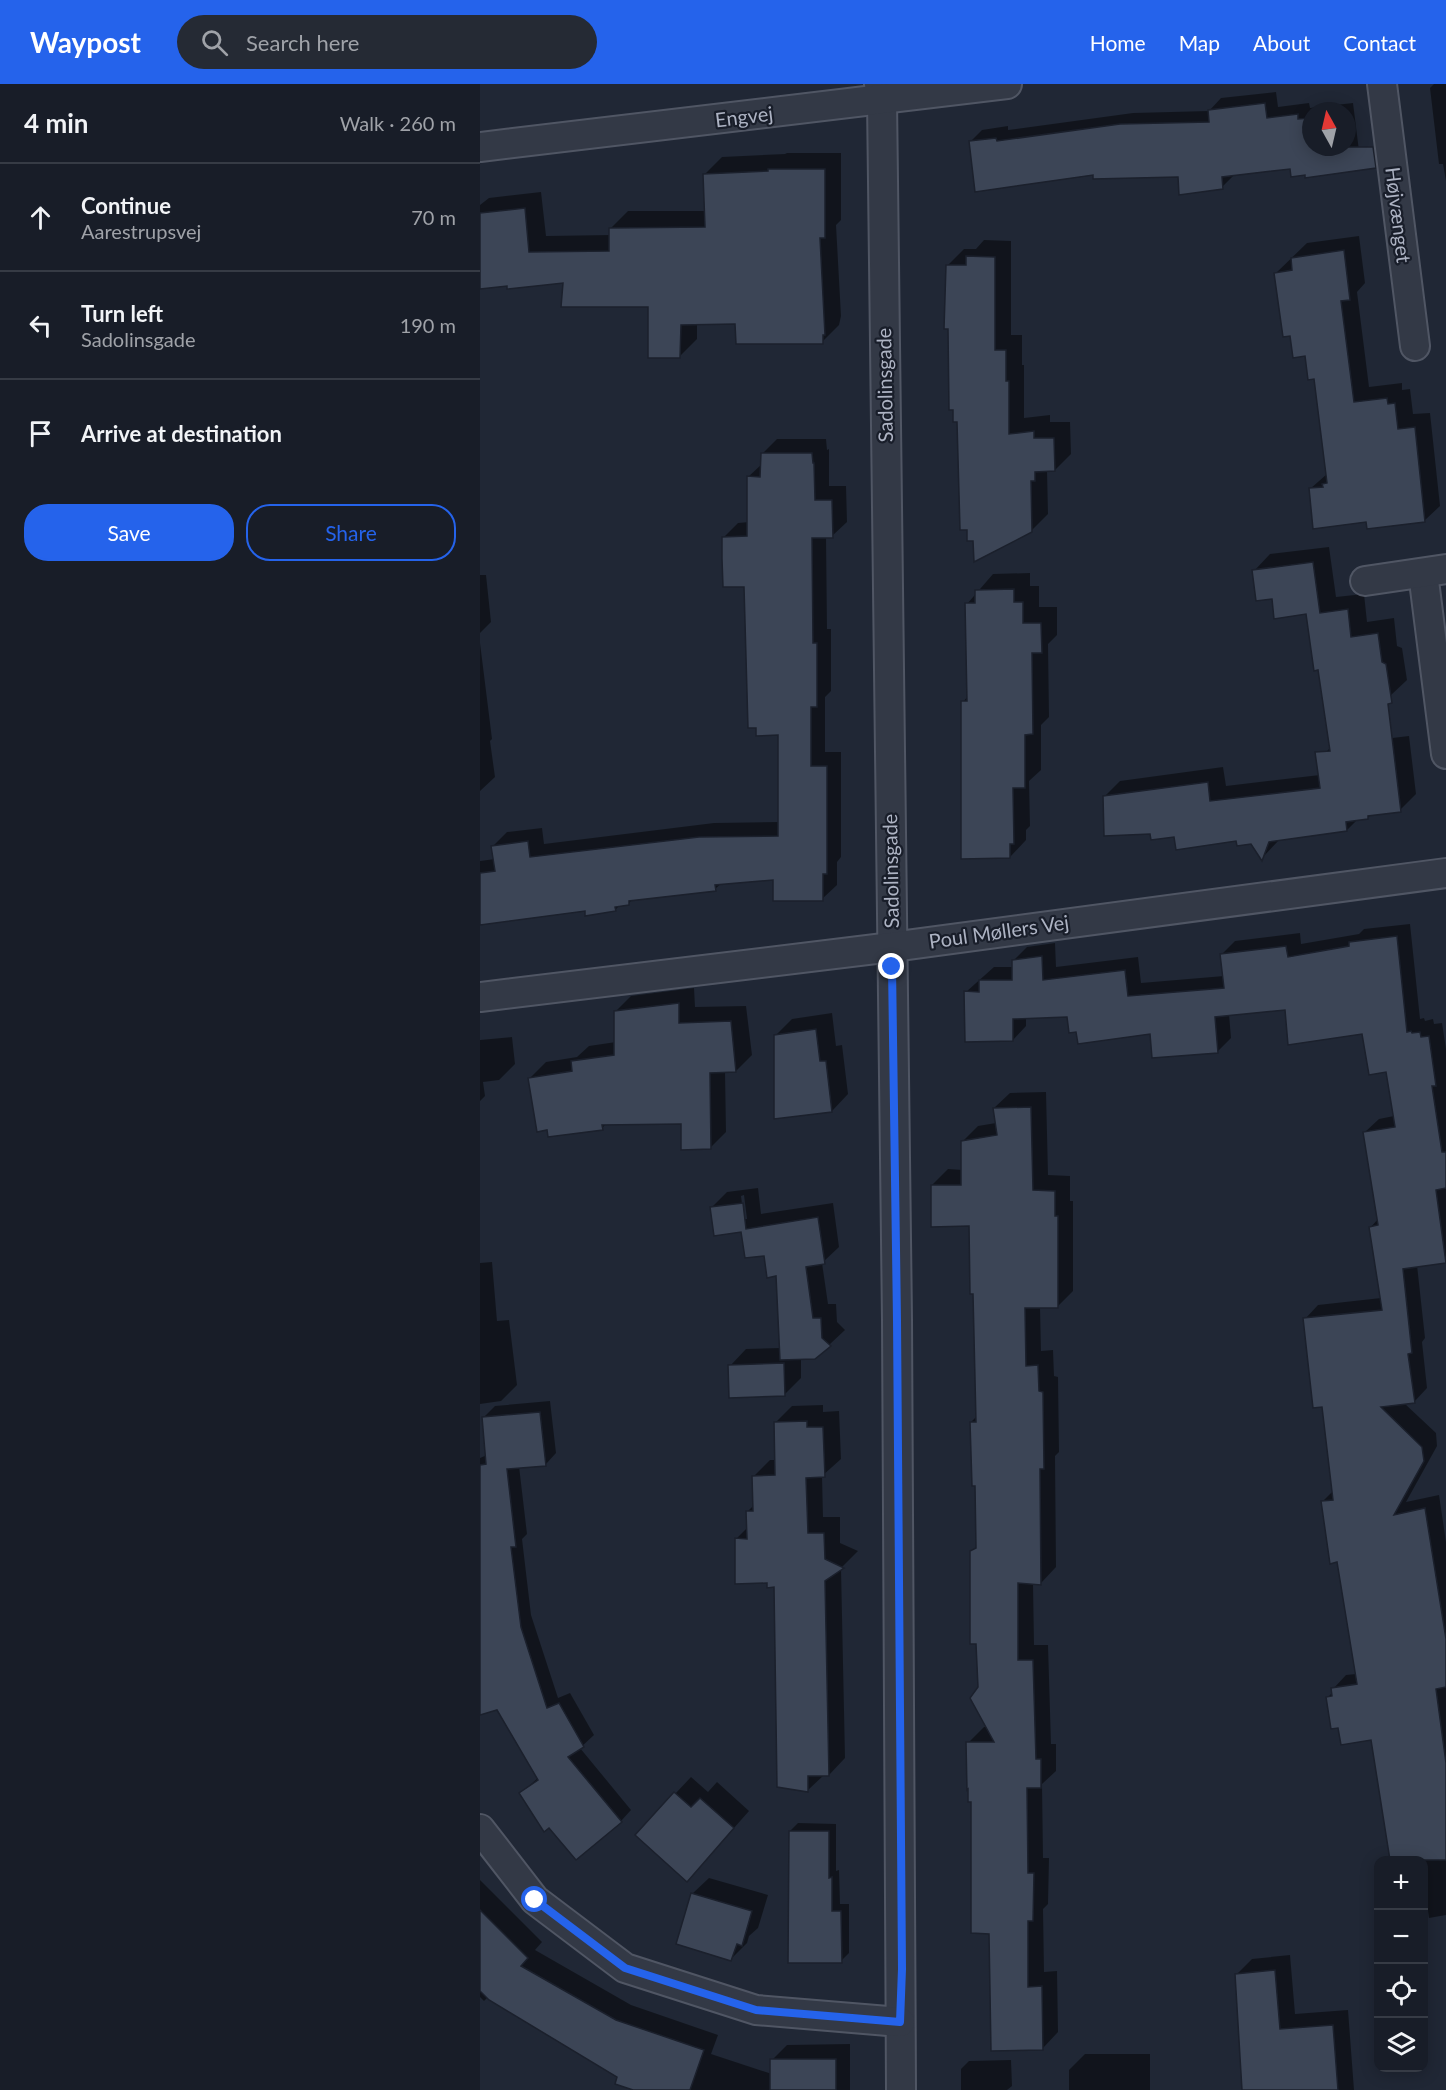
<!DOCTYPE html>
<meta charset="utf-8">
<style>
body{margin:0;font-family:Lato,sans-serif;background:#252a34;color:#f1f3f6}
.controls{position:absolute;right:18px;bottom:18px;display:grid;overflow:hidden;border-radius:12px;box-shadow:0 3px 15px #0003}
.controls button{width:54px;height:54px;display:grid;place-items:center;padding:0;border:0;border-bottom:2px solid #363b45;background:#181d28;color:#f1f3f6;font:30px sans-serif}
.compass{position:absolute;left:822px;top:18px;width:54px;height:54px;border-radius:50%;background:#181d28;box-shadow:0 3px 15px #0003;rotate:352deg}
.stop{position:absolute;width:18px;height:18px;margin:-14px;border:4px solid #2563eb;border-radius:50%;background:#fff}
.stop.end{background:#2563eb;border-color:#fff;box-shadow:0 2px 6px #0008}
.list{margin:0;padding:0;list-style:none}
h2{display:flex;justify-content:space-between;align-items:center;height:78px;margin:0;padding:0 24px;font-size:26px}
h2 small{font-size:20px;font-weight:400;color:#9fa2a8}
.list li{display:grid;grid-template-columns:39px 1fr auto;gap:18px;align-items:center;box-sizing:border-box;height:108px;padding:0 24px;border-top:2px solid #363b45}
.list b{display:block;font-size:22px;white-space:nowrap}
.list p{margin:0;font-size:20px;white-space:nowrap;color:#9fa2a8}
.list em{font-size:20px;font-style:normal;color:#9fa2a8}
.actions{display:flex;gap:12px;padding:18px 24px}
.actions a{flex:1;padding:14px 0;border:2px solid #2563eb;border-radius:24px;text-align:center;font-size:21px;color:#2563eb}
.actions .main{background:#2563eb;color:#fff}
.icon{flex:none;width:33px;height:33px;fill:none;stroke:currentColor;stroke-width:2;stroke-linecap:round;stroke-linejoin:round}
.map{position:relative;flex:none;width:966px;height:2006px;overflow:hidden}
header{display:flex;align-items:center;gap:36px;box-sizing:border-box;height:84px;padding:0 30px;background:#2563eb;color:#fff}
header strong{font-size:28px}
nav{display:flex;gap:33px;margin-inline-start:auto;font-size:21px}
.search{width:420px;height:54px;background:#252a34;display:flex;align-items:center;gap:15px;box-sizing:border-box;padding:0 21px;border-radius:33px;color:#9fa2a8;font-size:22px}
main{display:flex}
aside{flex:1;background:#181d28}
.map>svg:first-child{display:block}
</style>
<header>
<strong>Waypost</strong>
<div class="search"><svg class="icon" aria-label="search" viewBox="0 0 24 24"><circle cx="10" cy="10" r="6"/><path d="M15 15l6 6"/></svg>Search here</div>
<nav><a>Home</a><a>Map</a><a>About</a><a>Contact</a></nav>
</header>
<main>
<aside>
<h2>4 min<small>Walk · 260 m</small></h2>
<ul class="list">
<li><svg class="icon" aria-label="ahead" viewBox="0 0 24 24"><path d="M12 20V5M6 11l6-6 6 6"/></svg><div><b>Continue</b><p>Aarestrupsvej</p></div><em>70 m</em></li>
<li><svg class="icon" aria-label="left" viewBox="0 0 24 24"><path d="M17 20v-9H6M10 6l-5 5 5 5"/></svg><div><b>Turn left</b><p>Sadolinsgade</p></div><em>190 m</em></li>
<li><svg class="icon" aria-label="arrive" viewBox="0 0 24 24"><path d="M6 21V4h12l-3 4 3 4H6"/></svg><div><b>Arrive at destination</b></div></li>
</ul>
<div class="actions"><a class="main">Save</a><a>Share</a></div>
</aside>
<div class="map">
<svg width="966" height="2006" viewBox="0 0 966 2006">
<rect width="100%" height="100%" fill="#202735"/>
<!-- shadow -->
<g fill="#0007" fill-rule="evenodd">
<path d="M 954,0 L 966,0 L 966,97 L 963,80 L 959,80 L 950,4 Z"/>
<path d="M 796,8 L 798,23 L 829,19 L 830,24 L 873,19 L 880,75 L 826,90 L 811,83 L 754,91 L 742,103 L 700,91 L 614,90 L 490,58 L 502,46 L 528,42 L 528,46 L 653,29 L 729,27 L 741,14 ZM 831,27 L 867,27 L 867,63 L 831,63 Z"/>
<path d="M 307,69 L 361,69 L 361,136 L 356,141 L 361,232 L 359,241 L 342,258 L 257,239 L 217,239 L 217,255 L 200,272 L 170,222 L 85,198 L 0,204 L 0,121 L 9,114 L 61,108 L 66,152 L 131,151 L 131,144 L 148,127 L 226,127 L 225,90 L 242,73 L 305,70 Z"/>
<path d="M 879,152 L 885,199 L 877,208 L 889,303 L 922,299 L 922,306 L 930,305 L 933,330 L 950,329 L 960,422 L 944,437 L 888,437 L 830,405 L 847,390 L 836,294 L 826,270 L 812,250 L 795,190 L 827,159 Z"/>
<path d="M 504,156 L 531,157 L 531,251 L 542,251 L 542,281 L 544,281 L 544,334 L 570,331 L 570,338 L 590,338 L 591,370 L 575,386 L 567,386 L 568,430 L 551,447 L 478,336 L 468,181 L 484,165 L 496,165 Z"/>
<path d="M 297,355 L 346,355 L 347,366 L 349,365 L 349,402 L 366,402 L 367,438 L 352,452 L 346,452 L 347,545 L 351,545 L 351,607 L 345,613 L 345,668 L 361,668 L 361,773 L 357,778 L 357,801 L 342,815 L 295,794 L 242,799 L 235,805 L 153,815 L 148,820 L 140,821 L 135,826 L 106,826 L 0,839 L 0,777 L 15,775 L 13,762 L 27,748 L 62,744 L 64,760 L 234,739 L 300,738 L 300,650 L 265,502 L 244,453 L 258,439 L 269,438 L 268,393 L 282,380 L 282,370 Z"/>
<path d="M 849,463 L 856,513 L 884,510 L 887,538 L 914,534 L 917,562 L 922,564 L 927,596 L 910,612 L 827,529 L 793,514 L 774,487 L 790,470 Z"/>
<path d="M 550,489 L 550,502 L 559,502 L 559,523 L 577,523 L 577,551 L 568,560 L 569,633 L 561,641 L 561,686 L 549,697 L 550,742 L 546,746 L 546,756 L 530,773 L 483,618 L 488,612 L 487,520 L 513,490 Z"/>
<path d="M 0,491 L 6,491 L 11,538 L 0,549 Z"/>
<path d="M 0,559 L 12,655 L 10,657 L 15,693 L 0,707 Z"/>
<path d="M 929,652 L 936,710 L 920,726 L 892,730 L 887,734 L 878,735 L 867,746 L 799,756 L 782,774 L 771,759 L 758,756 L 671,749 L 624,713 L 640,697 L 743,683 L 746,702 L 840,691 L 837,677 L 853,661 Z"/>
<path d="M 930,840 L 940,935 L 944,934 L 945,937 L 953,935 L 954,940 L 962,939 L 966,965 L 966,1177 L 937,1181 L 945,1254 L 942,1258 L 947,1304 L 934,1318 L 924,1319 L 956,1349 L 957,1362 L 926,1418 L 959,1411 L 966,1458 L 966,1831 L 949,1834 L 947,1820 L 944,1820 L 944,1776 L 919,1776 L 913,1741 L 893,1655 L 860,1643 L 847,1614 L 853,1608 L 853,1605 L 866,1591 L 876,1590 L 858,1477 L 842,1418 L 853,1407 L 843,1322 L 825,1235 L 838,1221 L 901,1214 L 890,1144 L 898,1135 L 885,1048 L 899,1035 L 914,1032 L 907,987 L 884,948 L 806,924 L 749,930 L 751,954 L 737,968 L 671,949 L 597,947 L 589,931 L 546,933 L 546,942 L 533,956 L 486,908 L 514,883 L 534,883 L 534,876 L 547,863 L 575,859 L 576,883 L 658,873 L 661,899 L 744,892 L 741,871 L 755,857 L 820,849 L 821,860 L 879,850 L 884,845 Z"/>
<path d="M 214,904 L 215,923 L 266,922 L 272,971 L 256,987 L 245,987 L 246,1048 L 230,1064 L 202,1038 L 127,1039 L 122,1044 L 50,994 L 66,978 L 97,973 L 109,962 L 136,958 L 135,928 L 151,912 Z"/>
<path d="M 352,929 L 356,962 L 362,961 L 368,1010 L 352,1027 L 296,951 L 312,935 Z"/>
<path d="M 32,953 L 35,980 L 19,996 L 3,998 L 5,1012 L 0,1017 L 0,956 Z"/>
<path d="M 566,1008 L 568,1091 L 590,1092 L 590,1117 L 593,1117 L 593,1207 L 578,1222 L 560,1223 L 561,1267 L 573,1266 L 574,1292 L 578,1293 L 579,1368 L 575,1372 L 576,1483 L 561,1499 L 553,1499 L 554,1561 L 568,1561 L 571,1660 L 576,1660 L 576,1687 L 562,1700 L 563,1774 L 569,1774 L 568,1820 L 563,1825 L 564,1888 L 577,1887 L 578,1948 L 563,1964 L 510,1848 L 493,1717 L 488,1659 L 504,1643 L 508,1643 L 499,1604 L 492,1468 L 497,1462 L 496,1400 L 491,1338 L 497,1332 L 494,1208 L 490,1141 L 452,1101 L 468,1085 L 483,1086 L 482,1058 L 498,1042 L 516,1039 L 514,1024 L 530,1009 Z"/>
<path d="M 278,1104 L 281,1130 L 353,1119 L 359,1163 L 342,1179 L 348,1220 L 356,1220 L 357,1238 L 365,1246 L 335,1274 L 321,1274 L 321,1294 L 305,1310 L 250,1282 L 266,1265 L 301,1264 L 298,1190 L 285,1170 L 262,1147 L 232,1123 L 247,1108 ZM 264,1111 L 267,1135 L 264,1135 L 261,1112 Z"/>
<path d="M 12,1178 L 17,1237 L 29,1236 L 37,1301 L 21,1317 L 0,1320 L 0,1179 Z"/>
<path d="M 70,1317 L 76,1369 L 66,1380 L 39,1382 L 47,1450 L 42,1455 L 51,1531 L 78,1614 L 90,1609 L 114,1651 L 100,1664 L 151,1726 L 141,1737 L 69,1742 L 41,1709 L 58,1694 L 18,1624 L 0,1630 L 0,1374 L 7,1371 L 4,1333 L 15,1322 Z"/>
<path d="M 343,1321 L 343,1328 L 359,1327 L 361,1375 L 342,1392 L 343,1433 L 360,1433 L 360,1459 L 378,1467 L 361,1484 L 365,1674 L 349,1691 L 344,1691 L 328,1706 L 295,1502 L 289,1498 L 256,1455 L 268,1443 L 268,1427 L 274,1421 L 274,1392 L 290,1376 L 296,1376 L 295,1339 L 312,1322 Z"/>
<path d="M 211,1693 L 228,1708 L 237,1698 L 269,1727 L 223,1779 L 195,1710 Z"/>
<path d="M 318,1739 L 356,1740 L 356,1787 L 359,1786 L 360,1820 L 369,1820 L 369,1869 L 361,1877 L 310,1747 Z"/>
<path d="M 229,1794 L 288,1811 L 278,1844 L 269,1852 L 267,1859 L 251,1875 L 212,1810 Z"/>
<path d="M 0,1796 L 62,1858 L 55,1866 L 151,1921 L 238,1951 L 231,1970 L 292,1990 L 292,1976 L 307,1961 L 370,1960 L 370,2006 L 150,2006 L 151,2004 L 139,1992 L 8,1913 L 4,1917 L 0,1913 Z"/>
<path d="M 810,1871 L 815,1930 L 868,1926 L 874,2006 L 763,2006 L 757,1890 L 772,1875 Z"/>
<path d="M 605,1970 L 670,1970 L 670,2006 L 589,2006 L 589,1986 Z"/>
<path d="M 531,1976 L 532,2002 L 527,2006 L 481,2006 L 481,1985 L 489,1977 Z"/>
</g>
<!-- building -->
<g fill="#3c4556" stroke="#1b202c" stroke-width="1.5">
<path d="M 785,19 L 787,34 L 818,30 L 818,35 L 831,34 L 831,63 L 893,63 L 896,84 L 825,94 L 825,91 L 811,93 L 810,85 L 742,93 L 743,105 L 699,111 L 698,93 L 613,95 L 613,91 L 495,108 L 489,57 L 516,54 L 517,57 L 640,40 L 729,38 L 728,26 Z"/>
<path d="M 288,85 L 345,85 L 345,154 L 340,154 L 345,251 L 343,251 L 343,260 L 256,260 L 255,240 L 201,241 L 200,274 L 168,274 L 168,223 L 81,223 L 83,199 L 27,205 L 27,202 L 0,205 L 0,129 L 45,124 L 49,168 L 129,167 L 129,144 L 225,143 L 223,90 L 288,87 Z"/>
<path d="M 864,166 L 870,216 L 861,217 L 874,318 L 907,314 L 908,320 L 915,319 L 918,345 L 935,343 L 945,438 L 887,445 L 886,438 L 833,445 L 829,404 L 843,403 L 842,400 L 847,399 L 834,295 L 828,296 L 825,272 L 813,274 L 810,252 L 803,253 L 794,189 L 812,186 L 811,174 Z"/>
<path d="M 486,172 L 515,173 L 515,266 L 526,266 L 526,297 L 529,297 L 529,350 L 554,347 L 554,354 L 574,354 L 575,387 L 555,388 L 555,397 L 551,397 L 552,448 L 494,478 L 493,457 L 487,457 L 487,446 L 480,446 L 477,338 L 473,338 L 473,326 L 469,326 L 468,245 L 464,245 L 466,181 L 486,181 Z"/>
<path d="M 281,369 L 332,369 L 333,379 L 334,379 L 335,416 L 352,416 L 353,454 L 332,454 L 333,559 L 337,559 L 337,623 L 331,623 L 331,682 L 347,682 L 347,790 L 343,790 L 343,817 L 293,817 L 293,796 L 235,801 L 236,807 L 149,817 L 149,821 L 135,823 L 136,827 L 105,832 L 105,827 L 0,841 L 0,789 L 15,787 L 11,762 L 48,757 L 50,773 L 219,753 L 298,752 L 298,651 L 276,652 L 276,644 L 268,644 L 264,503 L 243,503 L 242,475 L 242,453 L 267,452 L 267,392 L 280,393 Z"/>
<path d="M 833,478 L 840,529 L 868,525 L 871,553 L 898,549 L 902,578 L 906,580 L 912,619 L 908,620 L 921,728 L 888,732 L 888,735 L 866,738 L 867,747 L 789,758 L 782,777 L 771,760 L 757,762 L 756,757 L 696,766 L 694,753 L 671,756 L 670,750 L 624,752 L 623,712 L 728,698 L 730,717 L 840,704 L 835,668 L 850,667 L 838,586 L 834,587 L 826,530 L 794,535 L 792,515 L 776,517 L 772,486 Z"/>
<path d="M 534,505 L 534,518 L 543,518 L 543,539 L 561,539 L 562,569 L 552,569 L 553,650 L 545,651 L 545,704 L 533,704 L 534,760 L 530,760 L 530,774 L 481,775 L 481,617 L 487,617 L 485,519 L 495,519 L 495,506 Z"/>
<path d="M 917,852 L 927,948 L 931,947 L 932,949 L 940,948 L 941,953 L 949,952 L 956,1002 L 952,1002 L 962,1068 L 966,1068 L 966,1104 L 956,1106 L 966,1179 L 923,1185 L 932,1269 L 928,1270 L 935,1319 L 901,1323 L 942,1363 L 944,1377 L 914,1431 L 945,1424 L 966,1555 L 966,1603 L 956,1605 L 966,1679 L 966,1776 L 910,1776 L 891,1656 L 861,1661 L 858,1644 L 851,1645 L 846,1613 L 852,1612 L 851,1604 L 877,1600 L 857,1478 L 850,1480 L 841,1417 L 853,1416 L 842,1323 L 833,1324 L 823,1234 L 902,1226 L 889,1143 L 898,1141 L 883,1048 L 915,1043 L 906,988 L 889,991 L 882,950 L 808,961 L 805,926 L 735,933 L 738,969 L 672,974 L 670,950 L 598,960 L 596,948 L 589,949 L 587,933 L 533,935 L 533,957 L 485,958 L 484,907 L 499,908 L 499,896 L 532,896 L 532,876 L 562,872 L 563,896 L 645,886 L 648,912 L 744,904 L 740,870 L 806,862 L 808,873 L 869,862 L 869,858 Z"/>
<path d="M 199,919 L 199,939 L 251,937 L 256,988 L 230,989 L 231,1065 L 201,1066 L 201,1040 L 122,1041 L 123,1046 L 68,1053 L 67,1046 L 57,1048 L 48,994 L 92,987 L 91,977 L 134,971 L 134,927 Z"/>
<path d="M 336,945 L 340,977 L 346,977 L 352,1028 L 294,1035 L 294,951 Z"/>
<path d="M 551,1023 L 553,1106 L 575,1107 L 575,1132 L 578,1132 L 578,1224 L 545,1224 L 546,1282 L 558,1281 L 559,1307 L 563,1308 L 564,1385 L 560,1385 L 561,1501 L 538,1499 L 538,1576 L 553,1576 L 556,1675 L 561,1675 L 561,1704 L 547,1704 L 548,1789 L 554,1789 L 553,1837 L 548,1837 L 548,1903 L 562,1902 L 563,1966 L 511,1967 L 509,1850 L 491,1849 L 491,1718 L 488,1718 L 488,1705 L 487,1706 L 486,1658 L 514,1658 L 490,1614 L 498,1603 L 496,1560 L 490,1560 L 490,1467 L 496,1464 L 495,1402 L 492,1402 L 490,1338 L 496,1338 L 493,1210 L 490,1210 L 489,1142 L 451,1143 L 451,1101 L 481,1101 L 481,1057 L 517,1051 L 513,1024 Z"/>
<path d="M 263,1119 L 266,1145 L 338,1133 L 345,1180 L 326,1183 L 333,1234 L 341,1234 L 342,1254 L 351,1262 L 335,1275 L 300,1276 L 296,1192 L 287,1194 L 284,1172 L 265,1174 L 261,1148 L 234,1152 L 230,1123 Z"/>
<path d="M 304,1279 L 305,1312 L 249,1314 L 248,1281 Z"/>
<path d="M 60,1328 L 66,1382 L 27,1385 L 36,1463 L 31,1463 L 41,1543 L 67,1624 L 79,1619 L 104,1663 L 88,1673 L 142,1738 L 96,1776 L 69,1744 L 64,1748 L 39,1709 L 58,1696 L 17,1626 L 0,1631 L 0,1381 L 6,1380 L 2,1333 Z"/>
<path d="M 327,1337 L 327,1343 L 343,1343 L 345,1393 L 326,1394 L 328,1449 L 344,1449 L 345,1475 L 364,1484 L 345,1497 L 349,1692 L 328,1692 L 328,1708 L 297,1703 L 294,1503 L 287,1504 L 287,1499 L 255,1500 L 255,1454 L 267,1455 L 266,1427 L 273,1427 L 272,1392 L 295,1391 L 294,1338 Z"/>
<path d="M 194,1708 L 211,1723 L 220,1714 L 254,1744 L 207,1798 L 155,1751 Z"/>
<path d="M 309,1747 L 349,1747 L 349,1794 L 352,1793 L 352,1827 L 361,1827 L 362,1879 L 308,1879 Z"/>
<path d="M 211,1809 L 272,1827 L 262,1862 L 257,1860 L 251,1877 L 196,1860 Z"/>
<path d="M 0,1826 L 48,1874 L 41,1882 L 136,1936 L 224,1966 L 210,2006 L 153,2006 L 135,2000 L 137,1993 L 9,1916 L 0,1907 Z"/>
<path d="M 795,1886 L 800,1945 L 853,1941 L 858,2006 L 762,2006 L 755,1890 Z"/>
<rect x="290" y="1975" width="66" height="31"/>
</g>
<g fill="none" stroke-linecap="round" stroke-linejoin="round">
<defs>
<g id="minor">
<path d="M 399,0 L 402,16 L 417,1236 L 421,2006"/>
<path d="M 902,0 L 935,262"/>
<path d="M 0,63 L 527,0"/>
<path d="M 943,489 L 966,670"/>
<path d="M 885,497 L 966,485"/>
<path d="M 0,913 L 412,863 L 966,789"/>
<path d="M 0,1745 L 55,1816 L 145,1884 L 276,1926 L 420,1938"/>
</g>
</defs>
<!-- minor casing -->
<use href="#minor" stroke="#505664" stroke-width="32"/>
<!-- minor -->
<use href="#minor" stroke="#333946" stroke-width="28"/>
</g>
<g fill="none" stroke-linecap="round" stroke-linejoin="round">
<!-- route -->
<path stroke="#2563eb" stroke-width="8" d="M 55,1816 L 145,1884 L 276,1926 L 420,1938 L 422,1885 L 417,1236 L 412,883"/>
</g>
<g text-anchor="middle" stroke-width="4.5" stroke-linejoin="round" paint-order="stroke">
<!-- street labels -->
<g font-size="20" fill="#adb3c3" stroke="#191e2a">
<text transform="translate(264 33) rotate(-7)" y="7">Engvej</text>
<text transform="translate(918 131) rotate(83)" y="7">Højvænget</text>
<text transform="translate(405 301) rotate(-91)" y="7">Sadolinsgade</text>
<text transform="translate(411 787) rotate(-91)" y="7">Sadolinsgade</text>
<text transform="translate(519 848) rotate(-8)" y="7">Poul Møllers Vej</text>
</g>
</g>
</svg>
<div class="controls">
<button>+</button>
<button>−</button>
<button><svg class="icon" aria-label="locate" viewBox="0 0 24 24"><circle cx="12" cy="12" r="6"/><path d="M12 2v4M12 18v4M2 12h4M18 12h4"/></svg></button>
<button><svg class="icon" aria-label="layers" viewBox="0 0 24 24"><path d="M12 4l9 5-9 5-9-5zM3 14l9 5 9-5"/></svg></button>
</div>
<svg class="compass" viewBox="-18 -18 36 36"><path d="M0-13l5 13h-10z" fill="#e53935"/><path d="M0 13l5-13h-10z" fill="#9fa2a8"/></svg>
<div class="stop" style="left:55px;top:1816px"></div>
<div class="stop end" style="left:412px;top:883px"></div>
</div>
</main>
